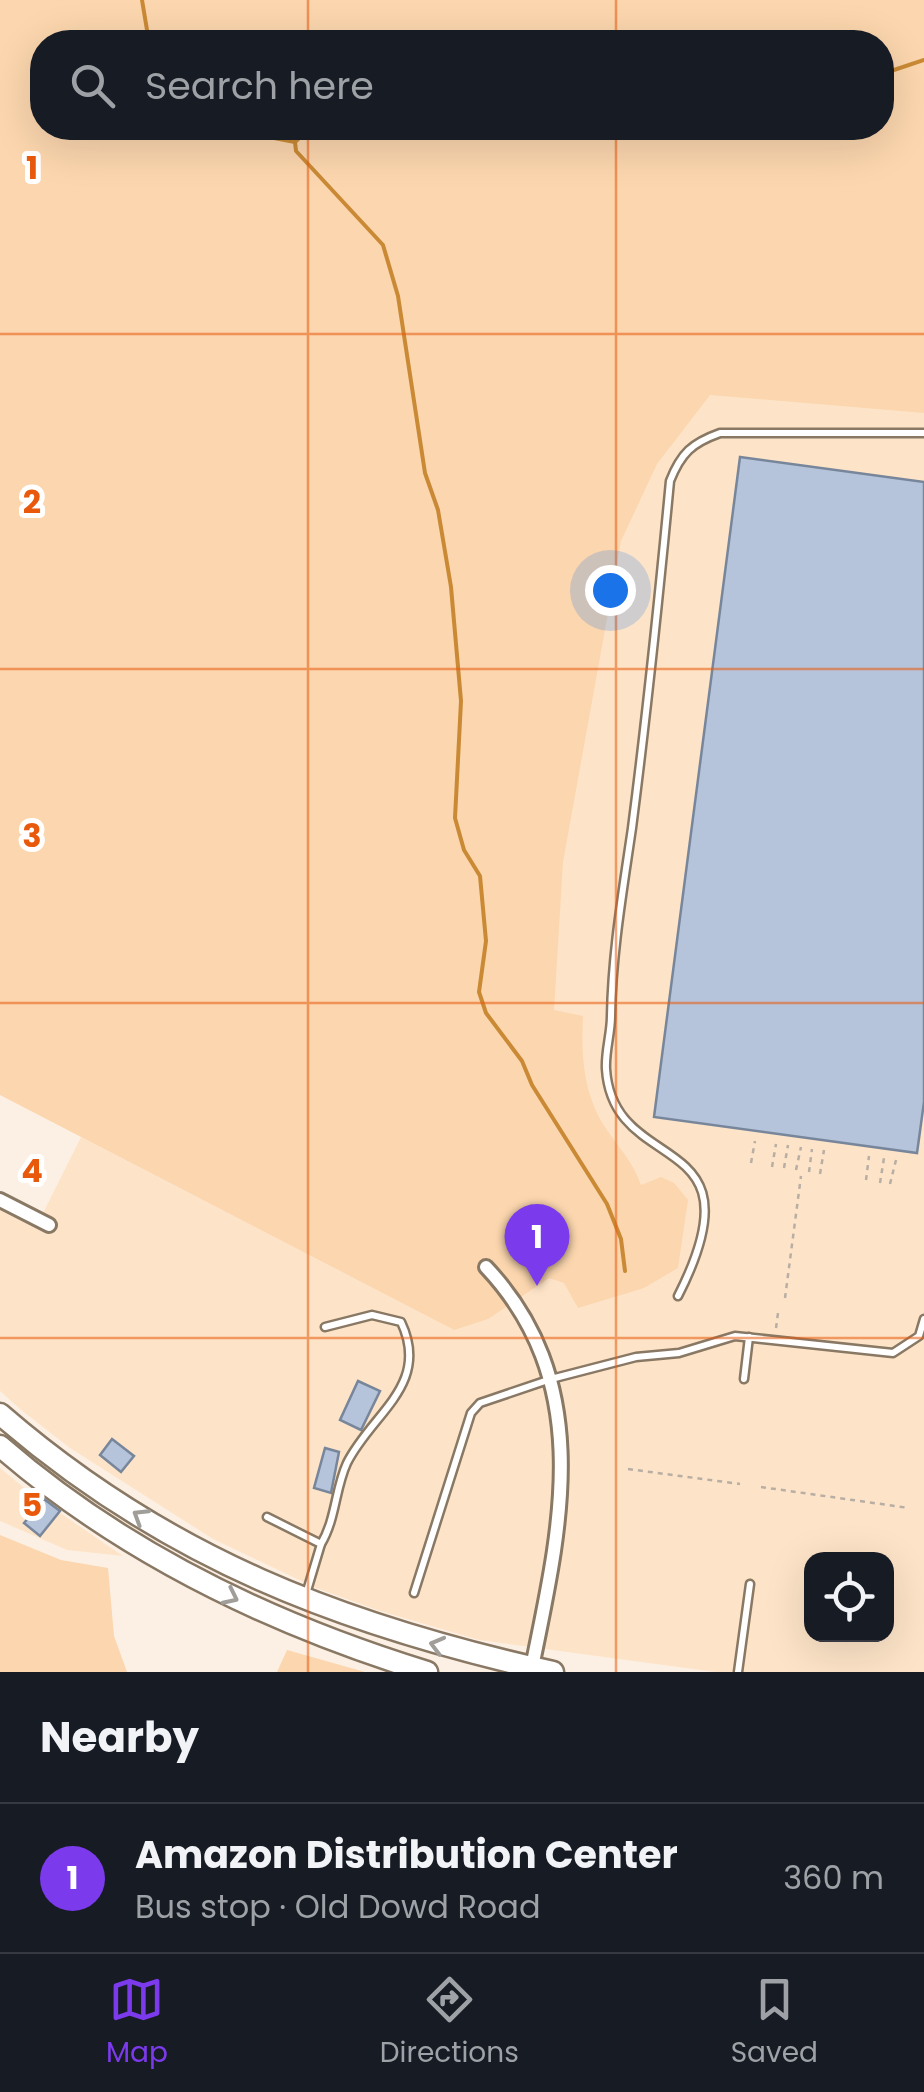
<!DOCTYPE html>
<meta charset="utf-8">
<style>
body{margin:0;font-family:Poppins,sans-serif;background:#242831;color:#f1f3f6}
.controls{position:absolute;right:30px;bottom:30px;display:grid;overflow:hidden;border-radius:20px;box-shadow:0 10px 40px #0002}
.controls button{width:90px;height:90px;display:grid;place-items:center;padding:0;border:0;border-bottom:2px solid #363941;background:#171b24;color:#f1f3f6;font:50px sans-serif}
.you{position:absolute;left:610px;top:590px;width:35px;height:35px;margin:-25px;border:8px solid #fff;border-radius:50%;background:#1a73e8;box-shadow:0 0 0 15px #1a73e833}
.badge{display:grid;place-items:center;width:65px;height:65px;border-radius:50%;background:#7c3aed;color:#fff;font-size:32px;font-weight:700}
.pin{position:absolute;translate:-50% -82px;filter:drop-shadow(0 2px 5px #0008)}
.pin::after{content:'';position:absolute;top:52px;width:35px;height:30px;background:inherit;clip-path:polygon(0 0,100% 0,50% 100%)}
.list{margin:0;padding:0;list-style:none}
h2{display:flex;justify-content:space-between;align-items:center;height:130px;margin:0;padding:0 40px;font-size:42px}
h2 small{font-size:32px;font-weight:400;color:#9ea1a6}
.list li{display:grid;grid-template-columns:65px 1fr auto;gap:30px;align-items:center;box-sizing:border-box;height:150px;padding:0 40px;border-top:2px solid #363941}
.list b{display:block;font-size:38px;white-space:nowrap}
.list p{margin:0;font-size:32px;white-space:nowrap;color:#9ea1a6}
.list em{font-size:32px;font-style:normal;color:#9ea1a6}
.icon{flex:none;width:55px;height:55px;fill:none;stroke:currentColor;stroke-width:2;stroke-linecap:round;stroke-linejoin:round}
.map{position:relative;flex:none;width:924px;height:1672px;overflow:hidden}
.search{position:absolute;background:#171b24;box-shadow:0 10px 40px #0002;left:30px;right:30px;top:30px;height:110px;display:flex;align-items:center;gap:25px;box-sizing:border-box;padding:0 35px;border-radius:40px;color:#9ea1a6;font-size:38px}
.sheet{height:280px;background:#171b24}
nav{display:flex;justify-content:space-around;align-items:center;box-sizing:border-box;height:140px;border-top:2px solid #363941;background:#171b24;font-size:28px;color:#9ea1a6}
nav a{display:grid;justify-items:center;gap:5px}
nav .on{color:#7c3aed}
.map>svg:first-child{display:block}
</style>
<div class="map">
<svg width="924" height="1672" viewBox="0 0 924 1672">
<rect width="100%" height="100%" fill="#fcf0e4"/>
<!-- built -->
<g fill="#fde4c8" fill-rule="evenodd">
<path d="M 924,358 L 924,1672 L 715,1672 L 479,1640 L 380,1611 L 316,1588 L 213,1539 L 70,1448 L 20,1409 L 0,1391 L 0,1192 L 43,1213 L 81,1137 L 454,1330 L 390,435 ZM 812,1560 L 886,1560 L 886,1634 L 812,1634 Z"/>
<path d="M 0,1468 L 28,1491 L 123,1556 L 67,1550 L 0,1521 Z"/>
</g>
<!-- green -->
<g fill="#fbd6ae" fill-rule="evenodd">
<path d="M 0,0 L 924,0 L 924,413 L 710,395 L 657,464 L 621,541 L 563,862 L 554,1010 L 583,1016 C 581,1054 583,1091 603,1124 C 617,1146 633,1161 641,1185 L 661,1177 L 674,1183 L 688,1200 L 678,1268 L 644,1288 L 578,1308 L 564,1283 L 549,1278 L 488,1319 L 454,1330 L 0,1095 ZM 42,42 L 882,42 L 882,128 L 42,128 Z"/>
<path d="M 0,1535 L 61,1560 L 108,1568 L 114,1636 L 127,1672 L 0,1672 Z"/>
<path d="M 287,1650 L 365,1672 L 277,1672 Z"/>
</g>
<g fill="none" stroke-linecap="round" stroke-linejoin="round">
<!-- stream -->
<g stroke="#ca8a35" stroke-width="4">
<path d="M 142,0 L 149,42"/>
<path d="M 644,42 C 679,24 719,35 757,42"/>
<path d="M 882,74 L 924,60"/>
<path d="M 222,128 L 295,142"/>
<path d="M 295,142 L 296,151 L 383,245 L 398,296 L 425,473 L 438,510 L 451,587 L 461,701 L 455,818 L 464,850 L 480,876 L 486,941 L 479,992 L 486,1013 L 522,1061 L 532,1085 L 607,1204 L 621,1239 L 625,1271"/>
<path d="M 295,142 L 310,128"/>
</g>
</g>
<!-- building -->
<g fill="#b5c4da" stroke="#78869b" stroke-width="2.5">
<path d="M 740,457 L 924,482 L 924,1102 L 917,1153 L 654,1117 Z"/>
<path d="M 358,1381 L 380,1391 L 361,1430 L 340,1420 Z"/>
<path d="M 112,1439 L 134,1456 L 121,1472 L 100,1455 Z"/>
<path d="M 325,1448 L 339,1452 L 331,1493 L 314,1488 Z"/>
<path d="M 44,1499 L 60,1511 L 40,1536 L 24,1523 Z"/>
</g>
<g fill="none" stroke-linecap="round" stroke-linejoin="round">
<defs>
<g id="service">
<path d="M 678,1296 C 765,1125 613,1179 606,1069 C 605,1051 611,1034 611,1016 C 612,953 623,890 632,828 C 647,712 659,597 670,481 C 681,453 692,443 720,433 L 924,433"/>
<path d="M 744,1379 L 749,1337"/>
<path d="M 267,1517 L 321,1544 L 306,1594"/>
<path d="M 321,1544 C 336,1519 335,1489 347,1463 C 372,1413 431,1385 401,1322 L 372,1315 L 325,1327"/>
<path d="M 414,1593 L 471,1413 L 480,1403 L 551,1379 L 636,1357 L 679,1353 L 735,1336 L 893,1353 L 919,1336 L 924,1319"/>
<path d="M 738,1672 L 750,1584"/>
</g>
<g id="minor">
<path d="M 0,1200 L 49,1225"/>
<path d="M 486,1267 C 595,1383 561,1526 532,1667"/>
</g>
<g id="primary">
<path d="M 0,1414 C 166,1558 342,1625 553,1672"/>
<path d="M 0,1446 C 124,1554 271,1624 427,1672"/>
</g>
</defs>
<!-- service casing -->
<use href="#service" stroke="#897864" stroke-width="11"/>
<!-- minor casing -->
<use href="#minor" stroke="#897864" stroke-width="18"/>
<!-- primary casing -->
<use href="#primary" stroke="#897864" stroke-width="25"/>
<!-- path -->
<g stroke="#b9aea4" stroke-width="2.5" stroke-dasharray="5 5" stroke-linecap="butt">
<path d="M 751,1163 L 755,1141"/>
<path d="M 772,1167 L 776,1144"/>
<path d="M 784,1168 L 788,1145"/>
<path d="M 796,1170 L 801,1147"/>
<path d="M 809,1172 L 812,1149"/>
<path d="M 820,1174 L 824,1150"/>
<path d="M 866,1180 L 869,1156"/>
<path d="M 880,1183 L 884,1158"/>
<path d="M 890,1184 L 896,1160"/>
<path d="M 785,1298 L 801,1176"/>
<path d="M 776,1328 L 778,1313"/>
<path d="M 628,1469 L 740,1484"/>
<path d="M 761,1487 L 909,1508"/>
</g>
<!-- service -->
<use href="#service" stroke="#fff" stroke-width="6"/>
<!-- minor -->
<use href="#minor" stroke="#fff" stroke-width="12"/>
<!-- primary -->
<use href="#primary" stroke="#fff" stroke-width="20"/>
</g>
<!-- one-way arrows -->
<defs><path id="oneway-chevron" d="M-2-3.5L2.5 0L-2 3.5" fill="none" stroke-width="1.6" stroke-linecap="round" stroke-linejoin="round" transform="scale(2.5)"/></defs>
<g stroke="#a19e9a">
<use href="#oneway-chevron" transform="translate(140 1516) rotate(-148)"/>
<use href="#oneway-chevron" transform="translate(231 1597) rotate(26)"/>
<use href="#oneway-chevron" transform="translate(437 1645) rotate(-165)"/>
</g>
<!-- grid -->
<path fill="none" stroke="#e8590c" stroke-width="2.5" stroke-opacity="0.55" d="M 308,0 L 308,42M 616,0 L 616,42M 308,128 L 308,1672M 616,128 L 616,1672M 0,334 L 924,334M 0,669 L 924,669M 0,1003 L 924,1003M 0,1338 L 924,1338"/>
<g font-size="32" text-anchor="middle" font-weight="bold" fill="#e8590c" stroke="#fff" stroke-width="10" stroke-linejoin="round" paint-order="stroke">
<text x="32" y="179">1</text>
<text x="32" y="513">2</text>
<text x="32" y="847">3</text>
<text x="32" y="1182">4</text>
<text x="32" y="1516">5</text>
</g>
</svg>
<div class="controls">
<button><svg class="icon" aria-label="locate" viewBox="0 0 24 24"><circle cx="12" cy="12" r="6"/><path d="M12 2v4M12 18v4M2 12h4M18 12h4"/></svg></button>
</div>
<div class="you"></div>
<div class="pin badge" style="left:537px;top:1286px">1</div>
<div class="search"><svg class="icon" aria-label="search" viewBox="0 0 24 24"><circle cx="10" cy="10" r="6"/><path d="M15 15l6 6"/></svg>Search here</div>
</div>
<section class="sheet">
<h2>Nearby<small></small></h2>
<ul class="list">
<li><span class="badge">1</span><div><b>Amazon Distribution Center</b><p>Bus stop · Old Dowd Road</p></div><em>360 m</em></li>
</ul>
</section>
<nav>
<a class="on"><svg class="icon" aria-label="map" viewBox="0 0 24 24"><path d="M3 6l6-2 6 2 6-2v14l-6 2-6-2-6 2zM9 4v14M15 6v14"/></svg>Map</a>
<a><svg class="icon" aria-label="directions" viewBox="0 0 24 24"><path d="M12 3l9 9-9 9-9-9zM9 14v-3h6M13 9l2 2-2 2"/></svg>Directions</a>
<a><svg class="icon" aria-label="saved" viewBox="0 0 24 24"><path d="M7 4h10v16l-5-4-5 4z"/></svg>Saved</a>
</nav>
